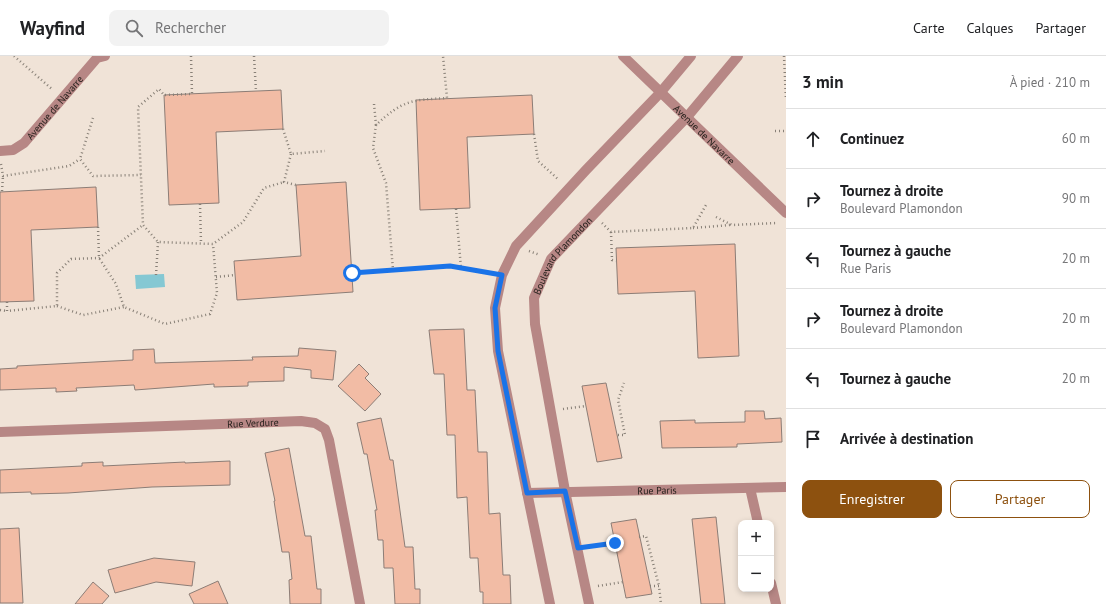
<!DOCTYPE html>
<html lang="fr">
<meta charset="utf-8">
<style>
body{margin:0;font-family:"PT Sans",sans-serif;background:#f2f2f2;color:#202124}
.controls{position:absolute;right:12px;bottom:12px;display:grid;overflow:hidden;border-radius:8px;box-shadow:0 2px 6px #0003}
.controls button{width:36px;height:36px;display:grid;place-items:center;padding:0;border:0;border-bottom:1px solid #e0e0e0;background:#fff;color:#202124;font:20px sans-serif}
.stop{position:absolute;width:12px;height:12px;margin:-9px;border:3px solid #1a73e8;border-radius:50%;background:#fff}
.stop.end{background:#1a73e8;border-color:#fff;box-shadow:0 1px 4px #0008}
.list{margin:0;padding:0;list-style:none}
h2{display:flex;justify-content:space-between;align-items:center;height:52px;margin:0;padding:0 16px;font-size:17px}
h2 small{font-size:13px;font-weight:400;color:#757577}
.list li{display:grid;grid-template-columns:26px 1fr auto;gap:12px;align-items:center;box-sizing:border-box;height:60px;padding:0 16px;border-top:1px solid #e0e0e0}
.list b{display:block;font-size:15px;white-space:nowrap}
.list p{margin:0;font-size:13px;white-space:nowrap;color:#757577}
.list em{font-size:13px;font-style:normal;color:#757577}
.actions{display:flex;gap:8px;padding:12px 16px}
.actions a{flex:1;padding:9px 0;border:1px solid #8d510f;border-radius:8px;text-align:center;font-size:14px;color:#8d510f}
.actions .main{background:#8d510f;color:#fff}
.icon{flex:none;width:22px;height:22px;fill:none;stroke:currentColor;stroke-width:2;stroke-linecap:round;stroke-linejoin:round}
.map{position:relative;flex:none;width:786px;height:548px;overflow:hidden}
header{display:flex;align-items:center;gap:24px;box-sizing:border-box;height:56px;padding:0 20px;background:#fff;border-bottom:1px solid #e0e0e0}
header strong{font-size:19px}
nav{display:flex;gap:22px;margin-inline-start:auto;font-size:14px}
.search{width:280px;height:36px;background:#f2f2f2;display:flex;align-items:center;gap:10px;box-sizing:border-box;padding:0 14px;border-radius:8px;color:#757577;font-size:15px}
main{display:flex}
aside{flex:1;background:#fff}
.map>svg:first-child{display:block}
</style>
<header>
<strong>Wayfind</strong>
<div class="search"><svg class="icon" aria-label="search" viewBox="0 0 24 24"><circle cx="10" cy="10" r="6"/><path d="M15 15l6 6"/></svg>Rechercher</div>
<nav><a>Carte</a><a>Calques</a><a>Partager</a></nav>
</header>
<main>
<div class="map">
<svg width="786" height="548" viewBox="0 0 786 548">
<rect width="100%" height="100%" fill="#f0e3d7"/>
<!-- water -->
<path fill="#85c8d3" d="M 164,218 L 165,231 L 136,233 L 135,219 Z"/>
<!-- building -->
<g fill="#f2bca5" stroke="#8c7d76">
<path d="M 281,34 L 283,73 L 216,76 L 219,147 L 169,149 L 164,39 Z"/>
<path d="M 532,39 L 534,78 L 467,81 L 470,152 L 420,154 L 416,44 Z"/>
<path d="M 346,126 L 353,236 L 237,244 L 234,205 L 301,200 L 296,129 Z"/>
<path d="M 96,131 L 98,171 L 31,174 L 34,245 L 0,246 L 0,136 Z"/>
<path d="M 735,188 L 739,300 L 698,302 L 695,235 L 618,238 L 616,192 Z"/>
<path d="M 464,273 L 467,334 L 475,334 L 478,396 L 487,396 L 489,458 L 500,457 L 503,519 L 510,519 L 511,548 L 483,548 L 483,536 L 480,536 L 478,502 L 470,502 L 467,441 L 457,442 L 455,379 L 447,379 L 444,318 L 434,318 L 429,274 Z"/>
<path d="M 299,292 L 336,295 L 333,324 L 311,322 L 311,314 L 284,311 L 284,325 L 248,326 L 248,330 L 214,331 L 214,328 L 135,334 L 134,329 L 76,332 L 77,335 L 56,336 L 56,332 L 0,334 L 0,313 L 17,312 L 17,310 L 133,304 L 133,294 L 154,293 L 155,307 L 253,304 L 252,301 L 298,300 Z"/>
<path d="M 359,308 L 369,318 L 365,322 L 381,338 L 365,355 L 338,330 Z"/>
<path d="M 606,327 L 622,402 L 597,406 L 582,330 Z"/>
<path d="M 745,355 L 764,355 L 765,363 L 781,362 L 782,386 L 737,388 L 737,391 L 662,392 L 660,365 L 695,364 L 695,367 L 745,366 Z"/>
<path d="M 381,362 L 390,404 L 393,404 L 405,491 L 413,491 L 415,533 L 420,533 L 420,548 L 395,548 L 393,512 L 384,512 L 383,484 L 378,484 L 375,454 L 377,454 L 367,398 L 364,398 L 357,367 Z"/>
<path d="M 289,392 L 305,480 L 311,480 L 317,533 L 321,533 L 321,548 L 290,548 L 289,524 L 292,523 L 289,496 L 282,496 L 274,445 L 275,445 L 265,397 Z"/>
<path d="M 230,405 L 230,429 L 152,431 L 68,437 L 31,438 L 31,436 L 0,437 L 0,414 L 82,410 L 82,407 L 103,406 L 103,410 L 185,406 L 185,407 Z"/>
<path d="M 716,461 L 725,548 L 701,548 L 692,463 Z"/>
<path d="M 636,463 L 652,538 L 626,542 L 611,467 Z"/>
<path d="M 19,472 L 23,547 L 0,547 L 0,473 Z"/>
<path d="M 154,502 L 195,506 L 192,530 L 156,526 L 115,537 L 108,514 Z"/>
<path d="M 218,525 L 228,548 L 194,548 L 189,538 Z"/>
<path d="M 93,526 L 109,540 L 102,548 L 75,548 Z"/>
</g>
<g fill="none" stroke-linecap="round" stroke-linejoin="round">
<!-- path -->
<g stroke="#888077" stroke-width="2.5" stroke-dasharray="1 3" stroke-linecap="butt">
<path d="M 14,0 L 53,34"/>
<path d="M 191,0 L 192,38 L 164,39 L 159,33 L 138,51 L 143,169 L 158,186 L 213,188 L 243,166 L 264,132 L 284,126"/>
<path d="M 254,0 L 256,35"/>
<path d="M 784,0 L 786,44"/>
<path d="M 374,48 L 376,69 C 403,44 411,44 447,42 L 443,0"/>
<path d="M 93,62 L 80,103 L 93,120 L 141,119"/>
<path d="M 376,69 L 373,92 L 386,127 L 393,214"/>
<path d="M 283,73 L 291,98 L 325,95"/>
<path d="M 775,75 L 786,75"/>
<path d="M 534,78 L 538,105 L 559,124"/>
<path d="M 291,98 L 284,126 L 296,129"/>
<path d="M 1,108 L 3,120 L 69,110 L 80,103"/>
<path d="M 2,135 L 3,120"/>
<path d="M 200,148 L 201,187"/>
<path d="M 456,153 L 461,212"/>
<path d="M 716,161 L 732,169 L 777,167"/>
<path d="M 602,167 L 611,176 L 693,172 L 706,149"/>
<path d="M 98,171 L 99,202 L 116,228 L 124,251 L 165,268 L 210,258 L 217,237 L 213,188"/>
<path d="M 693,172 L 730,169"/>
<path d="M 611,176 L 612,204 L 616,205"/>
<path d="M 529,195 L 540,199"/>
<path d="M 352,217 L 450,210 L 489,217"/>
<path d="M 156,219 L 158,186"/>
<path d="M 216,221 L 235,219"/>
<path d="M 7,246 L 7,255 L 57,250 L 57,217 L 71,203 L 99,202 L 143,169"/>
<path d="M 57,250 L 83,259 L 124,251"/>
<path d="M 0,254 L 7,255"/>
<path d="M 563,353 L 586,350"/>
<path d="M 618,379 L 625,379 L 618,344 L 624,327"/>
<path d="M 639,481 L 646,480 L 659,530"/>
<path d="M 590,490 L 615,487"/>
<path d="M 598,530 L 623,526"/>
<path d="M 650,530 L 659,530 L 661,548"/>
</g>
<!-- minor -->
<g stroke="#b78785" stroke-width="10">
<path id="s1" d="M 623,0 L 786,157"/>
<path id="s2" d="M 0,95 L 13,94 L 24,87 L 97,2 L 105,0"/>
<path id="s3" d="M 0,376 L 301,365 L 315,367 L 325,373 L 329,384 L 360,548"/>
<path d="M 750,432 L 758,467"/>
<path id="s4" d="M 527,437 L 786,431"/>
<path d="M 771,527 L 776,548"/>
<path d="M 550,548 L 498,295 L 495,252 L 502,219 L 516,190 L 586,114 L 660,37 L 691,0"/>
<path id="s5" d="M 589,548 L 565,435 L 535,268 L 534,242 L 551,203 L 687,61 L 738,0"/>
</g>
</g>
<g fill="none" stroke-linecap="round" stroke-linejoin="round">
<!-- route -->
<path stroke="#1a73e8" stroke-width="5" d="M 352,217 L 450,210 L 502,219 L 495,252 L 498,295 L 527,437 L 565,435 L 578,492 L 615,487"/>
</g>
<g text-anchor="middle" stroke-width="3" stroke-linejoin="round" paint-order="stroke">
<!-- street labels -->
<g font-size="10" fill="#221e19" stroke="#fff">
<text dy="4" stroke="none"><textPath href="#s2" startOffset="73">Avenue de Navarre</textPath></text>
<text dy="4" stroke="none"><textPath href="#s1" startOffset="113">Avenue de Navarre</textPath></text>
<text dy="4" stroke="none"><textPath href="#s5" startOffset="363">Boulevard Plamondon</textPath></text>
<text dy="4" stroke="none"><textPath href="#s3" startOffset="253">Rue Verdure</textPath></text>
<text dy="4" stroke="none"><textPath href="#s4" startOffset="130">Rue Paris</textPath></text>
</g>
</g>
</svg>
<div class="controls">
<button>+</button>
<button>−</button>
</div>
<div class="stop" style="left:352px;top:217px"></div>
<div class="stop end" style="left:615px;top:487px"></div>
</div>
<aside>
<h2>3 min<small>À pied · 210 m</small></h2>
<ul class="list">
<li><svg class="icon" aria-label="ahead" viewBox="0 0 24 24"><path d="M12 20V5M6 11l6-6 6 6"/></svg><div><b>Continuez</b></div><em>60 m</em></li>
<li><svg class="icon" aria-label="right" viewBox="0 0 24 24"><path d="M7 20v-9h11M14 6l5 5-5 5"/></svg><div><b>Tournez à droite</b><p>Boulevard Plamondon</p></div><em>90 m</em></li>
<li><svg class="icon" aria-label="left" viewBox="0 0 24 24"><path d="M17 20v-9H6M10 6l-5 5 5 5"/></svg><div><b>Tournez à gauche</b><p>Rue Paris</p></div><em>20 m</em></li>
<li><svg class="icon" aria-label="right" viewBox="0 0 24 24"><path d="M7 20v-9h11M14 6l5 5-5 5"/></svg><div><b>Tournez à droite</b><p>Boulevard Plamondon</p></div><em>20 m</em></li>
<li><svg class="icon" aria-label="left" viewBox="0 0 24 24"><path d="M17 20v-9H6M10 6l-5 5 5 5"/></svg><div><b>Tournez à gauche</b></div><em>20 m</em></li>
<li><svg class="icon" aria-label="arrive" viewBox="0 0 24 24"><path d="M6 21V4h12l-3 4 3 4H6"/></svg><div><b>Arrivée à destination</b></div></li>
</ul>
<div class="actions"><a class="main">Enregistrer</a><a>Partager</a></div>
</aside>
</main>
